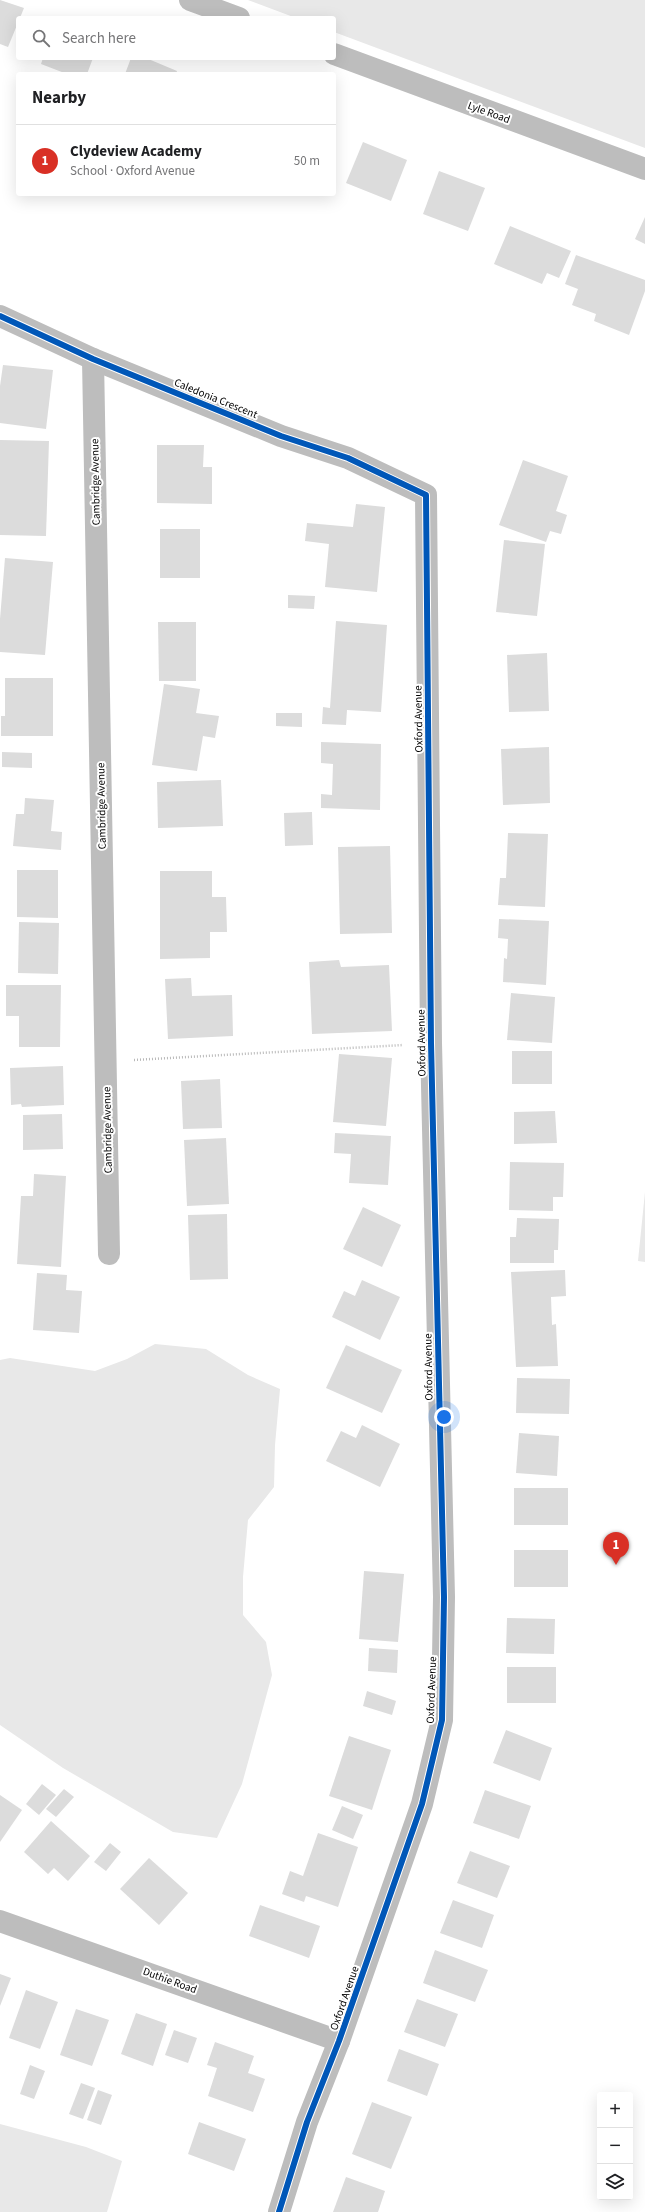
<!DOCTYPE html>
<meta charset="utf-8">
<style>
body{margin:0;font-family:"Source Sans 3",sans-serif;background:#f2f2f2;color:#202124}
.controls{position:absolute;right:12px;bottom:12px;display:grid;overflow:hidden;border-radius:4px;box-shadow:0 4px 16px #0002}
.controls button{width:36px;height:36px;display:grid;place-items:center;padding:0;border:0;border-bottom:1px solid #e0e0e0;background:#fff;color:#202124;font:20px sans-serif}
.you{position:absolute;left:444px;top:1417px;width:14px;height:14px;margin:-10px;border:3px solid #fff;border-radius:50%;background:#1a73e8;box-shadow:0 0 0 6px #1a73e833}
.badge{display:grid;place-items:center;width:26px;height:26px;border-radius:50%;background:#d93025;color:#fff;font-size:13px;font-weight:700}
.pin{position:absolute;translate:-50% -33px;filter:drop-shadow(0 1px 2px #0008)}
.pin::after{content:'';position:absolute;top:21px;width:14px;height:12px;background:inherit;clip-path:polygon(0 0,100% 0,50% 100%)}
.list{margin:0;padding:0;list-style:none}
h2{display:flex;justify-content:space-between;align-items:center;height:52px;margin:0;padding:0 16px;font-size:17px}
h2 small{font-size:13px;font-weight:400;color:#757577}
.list li{display:grid;grid-template-columns:26px 1fr auto;gap:12px;align-items:center;box-sizing:border-box;height:72px;padding:0 16px;border-top:1px solid #e0e0e0}
.list b{display:block;font-size:15px;white-space:nowrap}
.list p{margin:0;font-size:13px;white-space:nowrap;color:#757577}
.list em{font-size:13px;font-style:normal;color:#757577}
.icon{flex:none;width:22px;height:22px;fill:none;stroke:currentColor;stroke-width:2;stroke-linecap:round;stroke-linejoin:round}
.map{position:relative;flex:none;width:645px;height:2212px;overflow:hidden}
.search{position:absolute;background:#fff;box-shadow:0 4px 16px #0002;left:16px;top:16px;width:320px;height:44px;display:flex;align-items:center;gap:10px;box-sizing:border-box;padding:0 14px;border-radius:4px;color:#757577;font-size:15px}
.panel{position:absolute;background:#fff;box-shadow:0 4px 16px #0002;left:16px;top:72px;width:320px;height:124px;border-radius:4px}
.map>svg:first-child{display:block}
</style>
<div class="map">
<svg width="645" height="2212" viewBox="0 0 645 2212">
<rect width="100%" height="100%" fill="#fff"/>
<!-- green -->
<g fill="#e8e8e8">
<path d="M 248,0 L 645,0 L 645,148 L 334,32 L 334,18 L 296,18 Z"/>
<path d="M 645,1192 L 645,1262 L 638,1261 Z"/>
<path d="M 155,1344 L 206,1349 L 248,1375 L 280,1389 L 275,1445 L 274,1487 L 248,1520 L 243,1577 L 243,1615 L 266,1642 L 272,1675 L 242,1784 L 217,1838 L 173,1832 L 63,1768 L 0,1725 L 0,1360 L 10,1358 L 95,1371 L 127,1359 Z"/>
<path d="M 0,2124 L 86,2147 L 122,2161 L 107,2212 L 0,2212 Z"/>
</g>
<!-- building -->
<g fill="#dcdcdc">
<path d="M 0,0 L 24,8 L 8,47 L 0,44 Z"/>
<path d="M 43,58 L 93,58 L 87,74 L 67,74 L 41,64 Z"/>
<path d="M 131,58 L 146,58 L 177,71 L 176,74 L 125,74 Z"/>
<path d="M 363,142 L 407,160 L 391,201 L 346,183 Z"/>
<path d="M 439,171 L 485,188 L 468,231 L 423,214 Z"/>
<path d="M 645,217 L 645,244 L 635,239 Z"/>
<path d="M 510,226 L 571,251 L 559,278 L 547,273 L 542,284 L 494,264 Z"/>
<path d="M 576,255 L 645,280 L 645,291 L 629,335 L 594,321 L 596,314 L 572,305 L 578,289 L 565,284 Z"/>
<path d="M 3,365 L 53,370 L 46,429 L 0,423 L 0,386 Z"/>
<path d="M 0,440 L 49,441 L 46,536 L 0,535 Z"/>
<path d="M 157,445 L 204,445 L 203,467 L 212,467 L 212,504 L 157,503 Z"/>
<path d="M 523,460 L 568,476 L 556,511 L 567,515 L 561,534 L 550,531 L 546,542 L 499,525 Z"/>
<path d="M 356,504 L 385,507 L 377,592 L 325,587 L 329,544 L 305,541 L 307,523 L 353,527 Z"/>
<rect x="160" y="529" width="40" height="49"/>
<path d="M 504,540 L 545,544 L 537,616 L 496,612 Z"/>
<path d="M 5,558 L 53,562 L 45,655 L 0,652 L 0,619 Z"/>
<path d="M 288,595 L 315,596 L 314,609 L 288,608 Z"/>
<path d="M 336,621 L 387,625 L 381,712 L 347,710 L 346,725 L 322,724 L 323,707 L 330,708 Z"/>
<path d="M 158,622 L 196,622 L 196,681 L 159,681 Z"/>
<path d="M 547,653 L 549,711 L 509,712 L 507,655 Z"/>
<path d="M 5,678 L 53,678 L 53,736 L 1,736 L 1,716 L 5,716 Z"/>
<path d="M 164,684 L 200,689 L 196,713 L 219,716 L 215,738 L 203,736 L 197,771 L 152,765 Z"/>
<path d="M 276,713 L 302,713 L 302,727 L 276,726 Z"/>
<path d="M 321,742 L 381,744 L 380,810 L 321,808 L 321,794 L 332,795 L 333,764 L 321,763 Z"/>
<path d="M 549,747 L 550,803 L 503,805 L 501,749 Z"/>
<path d="M 2,752 L 32,753 L 32,768 L 2,767 Z"/>
<path d="M 221,780 L 223,826 L 158,828 L 157,782 Z"/>
<path d="M 25,798 L 54,800 L 51,831 L 62,832 L 61,850 L 13,846 L 16,814 L 24,814 Z"/>
<path d="M 312,812 L 313,845 L 285,846 L 284,813 Z"/>
<path d="M 508,833 L 548,834 L 545,907 L 498,905 L 500,878 L 506,878 Z"/>
<path d="M 390,846 L 392,933 L 340,934 L 338,847 Z"/>
<path d="M 17,870 L 58,870 L 58,918 L 17,917 Z"/>
<path d="M 160,871 L 212,871 L 212,897 L 226,897 L 227,932 L 210,932 L 210,958 L 160,959 Z"/>
<path d="M 499,919 L 549,921 L 546,985 L 503,982 L 504,958 L 507,959 L 508,939 L 498,938 Z"/>
<path d="M 19,922 L 59,923 L 58,974 L 18,973 Z"/>
<path d="M 339,960 L 341,967 L 389,965 L 392,1031 L 312,1034 L 309,962 Z"/>
<path d="M 191,978 L 192,996 L 232,995 L 233,1036 L 168,1039 L 165,979 Z"/>
<path d="M 6,985 L 61,985 L 60,1047 L 19,1047 L 19,1016 L 6,1016 Z"/>
<path d="M 511,993 L 555,997 L 552,1043 L 507,1040 Z"/>
<rect x="512" y="1051" width="40" height="33"/>
<path d="M 339,1054 L 392,1058 L 386,1126 L 333,1122 Z"/>
<path d="M 63,1066 L 64,1105 L 22,1107 L 21,1104 L 11,1105 L 10,1068 Z"/>
<path d="M 220,1079 L 222,1128 L 183,1129 L 181,1081 Z"/>
<path d="M 555,1111 L 557,1143 L 514,1144 L 514,1112 Z"/>
<path d="M 62,1114 L 63,1149 L 23,1150 L 23,1115 Z"/>
<path d="M 335,1133 L 391,1136 L 388,1185 L 349,1183 L 351,1154 L 334,1153 Z"/>
<path d="M 226,1138 L 229,1204 L 187,1206 L 184,1140 Z"/>
<path d="M 510,1162 L 564,1163 L 563,1197 L 553,1197 L 553,1211 L 509,1210 Z"/>
<path d="M 34,1174 L 66,1176 L 61,1267 L 17,1264 L 21,1196 L 33,1196 Z"/>
<path d="M 363,1207 L 401,1225 L 382,1267 L 343,1249 Z"/>
<path d="M 227,1214 L 228,1279 L 190,1280 L 188,1215 Z"/>
<path d="M 517,1218 L 559,1219 L 558,1250 L 554,1250 L 554,1263 L 510,1263 L 510,1237 L 516,1237 Z"/>
<path d="M 565,1270 L 566,1296 L 551,1297 L 552,1325 L 556,1324 L 558,1366 L 516,1367 L 511,1272 Z"/>
<path d="M 37,1273 L 67,1275 L 66,1290 L 82,1291 L 79,1333 L 33,1330 Z"/>
<path d="M 362,1280 L 400,1297 L 380,1340 L 332,1317 L 344,1291 L 355,1296 Z"/>
<path d="M 346,1345 L 402,1370 L 382,1413 L 326,1388 Z"/>
<path d="M 517,1378 L 570,1379 L 569,1414 L 516,1413 Z"/>
<path d="M 362,1425 L 400,1444 L 380,1487 L 326,1461 L 341,1431 L 356,1438 Z"/>
<path d="M 519,1433 L 559,1436 L 557,1476 L 516,1473 Z"/>
<rect x="514" y="1488" width="54" height="37"/>
<rect x="514" y="1550" width="54" height="37"/>
<path d="M 364,1571 L 404,1574 L 398,1642 L 359,1639 Z"/>
<path d="M 507,1618 L 555,1619 L 554,1654 L 506,1653 Z"/>
<path d="M 369,1648 L 398,1650 L 397,1673 L 368,1671 Z"/>
<rect x="507" y="1667" width="49" height="36"/>
<path d="M 367,1691 L 396,1701 L 392,1715 L 363,1706 Z"/>
<path d="M 506,1730 L 552,1748 L 540,1781 L 493,1763 Z"/>
<path d="M 349,1736 L 391,1750 L 372,1810 L 329,1796 Z"/>
<path d="M 42,1784 L 56,1795 L 39,1815 L 26,1804 Z"/>
<path d="M 64,1789 L 74,1797 L 56,1817 L 46,1809 Z"/>
<path d="M 485,1790 L 531,1806 L 519,1839 L 473,1823 Z"/>
<path d="M 0,1795 L 22,1810 L 0,1842 Z"/>
<path d="M 342,1806 L 363,1815 L 353,1839 L 332,1830 Z"/>
<path d="M 51,1821 L 90,1856 L 68,1881 L 54,1868 L 48,1874 L 24,1852 Z"/>
<path d="M 318,1833 L 358,1847 L 338,1907 L 306,1896 L 304,1902 L 282,1894 L 290,1871 L 303,1876 Z"/>
<path d="M 110,1843 L 121,1852 L 106,1871 L 94,1862 Z"/>
<path d="M 470,1851 L 510,1866 L 497,1898 L 457,1883 Z"/>
<path d="M 149,1858 L 188,1893 L 159,1925 L 120,1889 Z"/>
<path d="M 453,1900 L 494,1915 L 482,1948 L 440,1933 Z"/>
<path d="M 260,1905 L 320,1926 L 309,1958 L 249,1936 Z"/>
<path d="M 435,1950 L 488,1970 L 475,2002 L 423,1983 Z"/>
<path d="M 0,1974 L 11,1978 L 0,2006 Z"/>
<path d="M 26,1990 L 58,2002 L 40,2049 L 9,2038 Z"/>
<path d="M 417,1999 L 458,2014 L 445,2047 L 404,2032 Z"/>
<path d="M 76,2009 L 109,2020 L 92,2066 L 60,2055 Z"/>
<path d="M 136,2013 L 167,2024 L 153,2066 L 121,2054 Z"/>
<path d="M 174,2030 L 197,2038 L 188,2063 L 165,2055 Z"/>
<path d="M 215,2042 L 254,2056 L 248,2073 L 265,2079 L 253,2112 L 208,2096 L 217,2068 L 207,2065 Z"/>
<path d="M 399,2049 L 439,2064 L 427,2096 L 387,2081 Z"/>
<path d="M 30,2065 L 45,2071 L 34,2099 L 20,2094 Z"/>
<path d="M 81,2083 L 95,2088 L 83,2119 L 69,2114 Z"/>
<path d="M 98,2090 L 112,2095 L 101,2125 L 87,2120 Z"/>
<path d="M 372,2102 L 412,2117 L 391,2169 L 352,2154 Z"/>
<path d="M 199,2122 L 246,2139 L 234,2171 L 188,2154 Z"/>
<path d="M 346,2177 L 385,2191 L 378,2212 L 333,2212 Z"/>
</g>
<g fill="none" stroke-linecap="round" stroke-linejoin="round">
<!-- path -->
<path stroke="#b8b8b8" stroke-width="2.5" stroke-dasharray="1 2" stroke-linecap="butt" d="M 134,1060 L 403,1045"/>
<!-- street -->
<g stroke="#bdbdbd" stroke-width="22">
<path d="M 190,0 L 239,18"/>
<path d="M 334,54 L 645,169"/>
<path d="M 0,316 L 93,359 L 281,436 L 348,458 L 426,495 L 431,1043 L 444,1597 L 442,1720 L 422,1804 L 339,2041 L 307,2122 L 279,2212"/>
<path d="M 93,359 L 109,1254"/>
<path d="M 0,1921 L 339,2041"/>
</g>
<defs>
<path id="cycleway" d="M 0,316 L 93,359 L 281,436 L 348,458 L 426,495 L 431,1043 L 444,1597 L 442,1720 L 422,1804 L 339,2041 L 307,2122 L 279,2212"/>
</defs>
<!-- cycleway casing -->
<use href="#cycleway" stroke="#fff" stroke-width="8"/>
<!-- cycleway -->
<use href="#cycleway" stroke="#0057b8" stroke-width="6"/>
</g>
<g text-anchor="middle" stroke-width="4" stroke-linejoin="round" paint-order="stroke">
<!-- street labels -->
<g font-size="11" fill="#000" stroke="#fff">
<text transform="translate(489 112) rotate(20)" y="4">Lyle Road</text>
<text transform="translate(216 398) rotate(22)" y="4">Caledonia Crescent</text>
<text transform="translate(95 482) rotate(-91)" y="4">Cambridge Avenue</text>
<text transform="translate(418 719) rotate(-91)" y="4">Oxford Avenue</text>
<text transform="translate(101 806) rotate(-91)" y="4">Cambridge Avenue</text>
<text transform="translate(421 1043) rotate(-91)" y="4">Oxford Avenue</text>
<text transform="translate(107 1130) rotate(-91)" y="4">Cambridge Avenue</text>
<text transform="translate(428 1367) rotate(-91)" y="4">Oxford Avenue</text>
<text transform="translate(431 1690) rotate(-88)" y="4">Oxford Avenue</text>
<text transform="translate(170 1980) rotate(20)" y="4">Duthie Road</text>
<text transform="translate(344 1998) rotate(-71)" y="4">Oxford Avenue</text>
</g>
</g>
</svg>
<div class="controls">
<button>+</button>
<button>−</button>
<button><svg class="icon" aria-label="layers" viewBox="0 0 24 24"><path d="M12 4l9 5-9 5-9-5zM3 14l9 5 9-5"/></svg></button>
</div>
<div class="you"></div>
<div class="pin badge" style="left:616px;top:1565px">1</div>
<div class="search"><svg class="icon" aria-label="search" viewBox="0 0 24 24"><circle cx="10" cy="10" r="6"/><path d="M15 15l6 6"/></svg>Search here</div>
<section class="panel">
<h2>Nearby<small></small></h2>
<ul class="list">
<li><span class="badge">1</span><div><b>Clydeview Academy</b><p>School · Oxford Avenue</p></div><em>50 m</em></li>
</ul>
</section>
</div>
